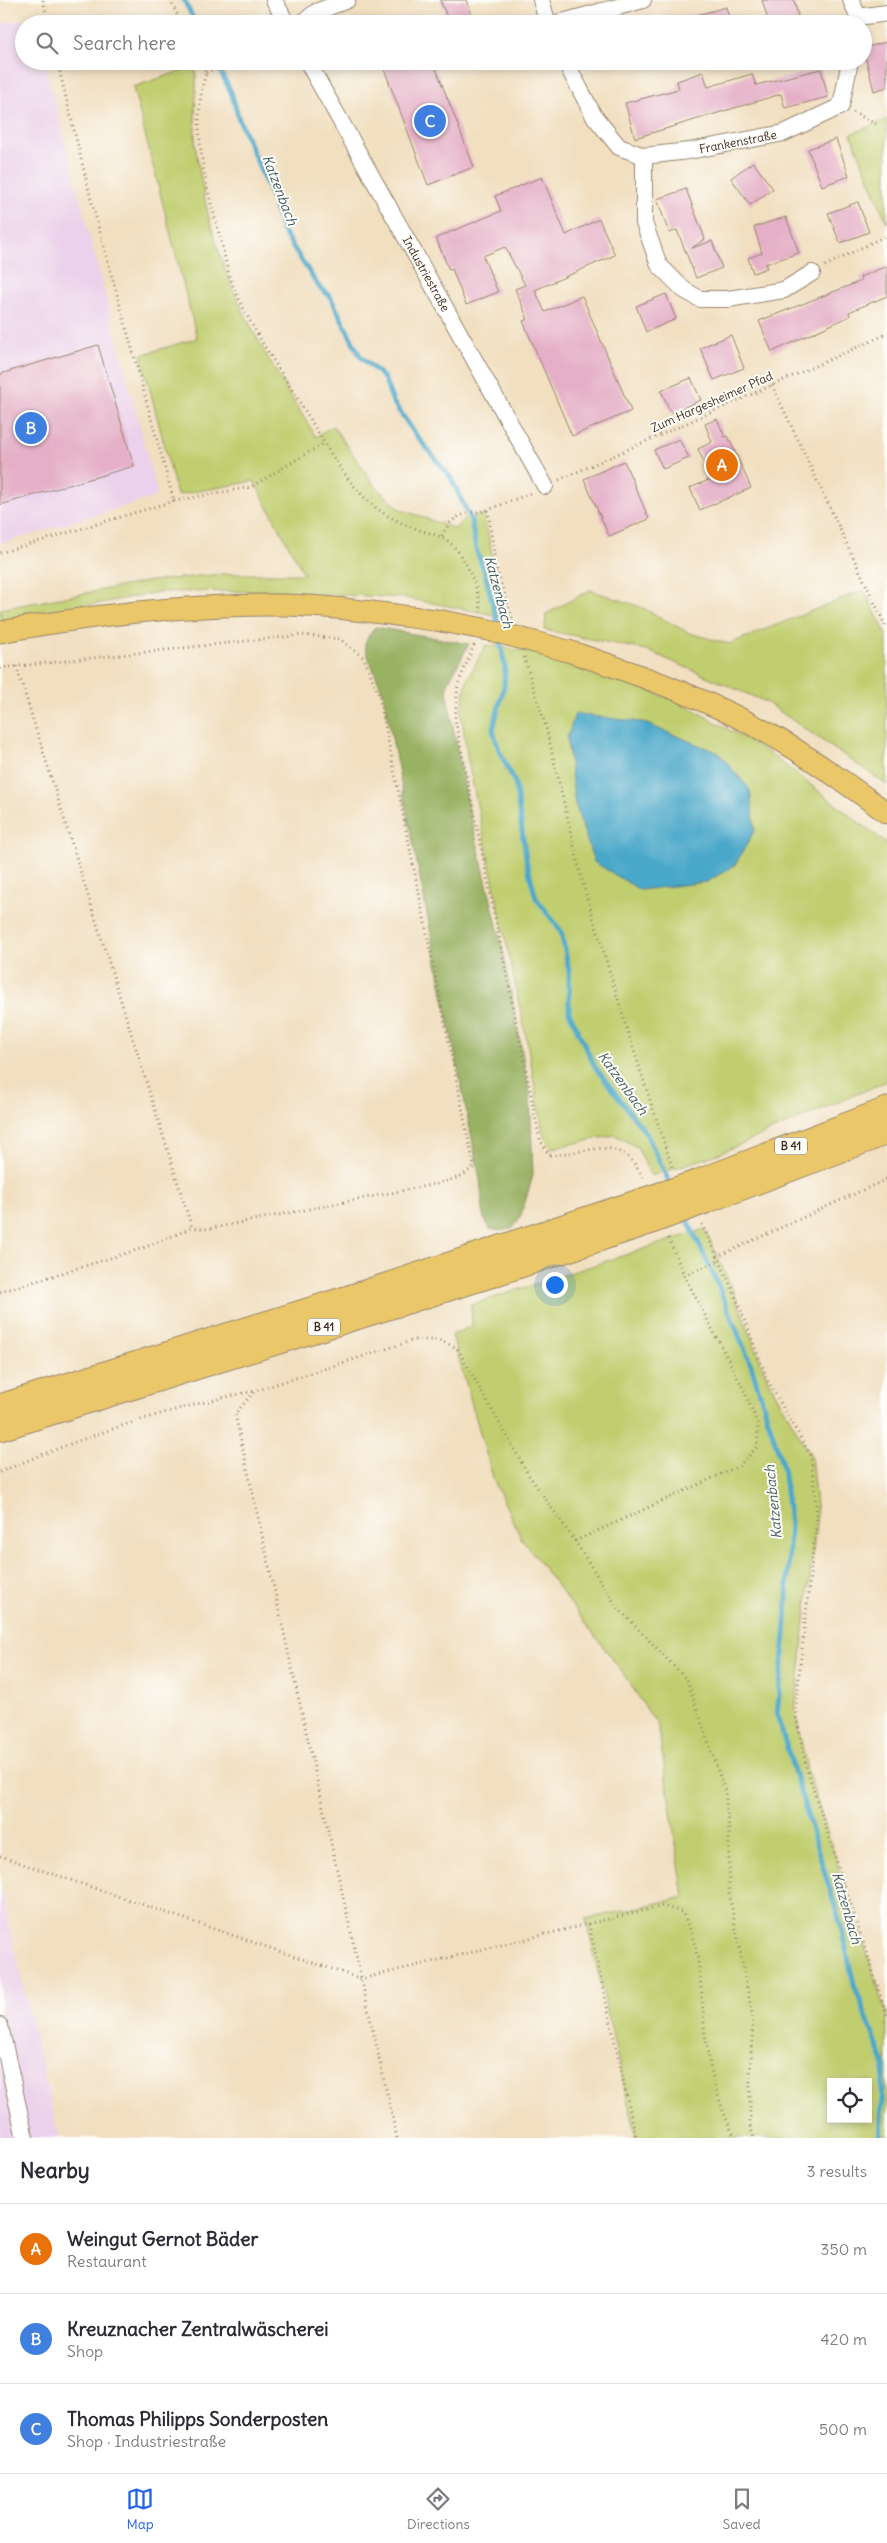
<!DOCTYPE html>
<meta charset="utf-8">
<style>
body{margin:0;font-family:Delius,sans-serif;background:#f2f2f3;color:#2b2b33}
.controls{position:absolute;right:15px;bottom:15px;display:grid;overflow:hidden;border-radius:0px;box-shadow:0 2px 8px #0003}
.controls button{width:45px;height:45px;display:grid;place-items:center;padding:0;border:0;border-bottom:1px solid #e1e1e2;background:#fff;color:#2b2b33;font:25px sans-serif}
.you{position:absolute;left:554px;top:1284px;width:18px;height:18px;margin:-12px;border:4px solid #fff;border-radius:50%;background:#1a73e8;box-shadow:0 0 0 8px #1a73e833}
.badge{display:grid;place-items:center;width:32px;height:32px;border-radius:50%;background:#2563eb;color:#fff;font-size:16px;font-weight:700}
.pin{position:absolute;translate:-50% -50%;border:2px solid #fff;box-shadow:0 1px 5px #0006}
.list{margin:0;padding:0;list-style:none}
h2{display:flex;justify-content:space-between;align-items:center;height:65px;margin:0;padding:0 20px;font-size:21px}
h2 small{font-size:16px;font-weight:400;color:#7c7c81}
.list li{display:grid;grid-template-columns:32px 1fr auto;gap:15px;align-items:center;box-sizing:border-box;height:90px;padding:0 20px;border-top:1px solid #e1e1e2}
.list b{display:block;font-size:19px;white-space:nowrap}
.list p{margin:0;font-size:16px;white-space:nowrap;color:#7c7c81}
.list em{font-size:16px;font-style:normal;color:#7c7c81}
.icon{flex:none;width:28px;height:28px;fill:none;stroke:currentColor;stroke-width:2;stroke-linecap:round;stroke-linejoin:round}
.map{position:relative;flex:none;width:887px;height:2138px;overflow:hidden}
.search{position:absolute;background:#fff;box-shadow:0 2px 8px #0003;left:15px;right:15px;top:15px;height:55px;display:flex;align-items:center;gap:12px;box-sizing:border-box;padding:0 18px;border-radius:28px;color:#7c7c81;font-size:19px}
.sheet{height:335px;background:#fff}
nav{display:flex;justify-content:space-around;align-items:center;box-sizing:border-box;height:70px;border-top:1px solid #e1e1e2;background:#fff;font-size:14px;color:#7c7c81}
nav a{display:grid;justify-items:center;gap:2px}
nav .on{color:#2563eb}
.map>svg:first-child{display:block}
</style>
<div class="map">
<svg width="887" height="2138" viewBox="0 0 887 2138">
<rect width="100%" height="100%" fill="#fdfcf7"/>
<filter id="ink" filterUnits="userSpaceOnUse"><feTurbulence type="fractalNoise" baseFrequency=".02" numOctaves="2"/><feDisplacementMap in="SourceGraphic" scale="10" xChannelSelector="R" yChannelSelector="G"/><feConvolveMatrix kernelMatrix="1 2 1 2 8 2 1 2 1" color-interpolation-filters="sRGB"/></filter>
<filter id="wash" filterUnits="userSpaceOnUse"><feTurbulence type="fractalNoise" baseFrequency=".0096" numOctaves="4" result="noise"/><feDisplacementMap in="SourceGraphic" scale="20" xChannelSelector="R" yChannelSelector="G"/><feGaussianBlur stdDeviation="1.12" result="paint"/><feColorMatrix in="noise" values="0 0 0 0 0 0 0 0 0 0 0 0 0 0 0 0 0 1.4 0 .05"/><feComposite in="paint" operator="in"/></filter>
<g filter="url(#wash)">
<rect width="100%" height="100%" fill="#f1dfc0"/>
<!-- built -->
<g fill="#ebd1eb">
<path d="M 33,18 L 35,24 L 24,24 L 24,61 L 44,61 L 158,496 L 0,544 L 0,24 Z"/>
<path d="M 0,1886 L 59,2138 L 0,2138 Z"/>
</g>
<!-- green -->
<g fill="#c1ce6f" stroke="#7e7c46" fill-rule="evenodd">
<path d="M 196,66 C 197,90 194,114 195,138 C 195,151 199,166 201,179 C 218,282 262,350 316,437 L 333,426 L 375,486 L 400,509 L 455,529 L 465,518 L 484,515 L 505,617 L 406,598 L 268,591 L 159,592 L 1,622 L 0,609 L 151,581 L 221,574 L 304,574 L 254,481 L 177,495 L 141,355 L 197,338 L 133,87 Z"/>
<path d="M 887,119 L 887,223 L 851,134 Z"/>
<path d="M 590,590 L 641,607 L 689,633 L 729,644 L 864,590 L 887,636 L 887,785 L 766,702 L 646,650 L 545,630 L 546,614 Z"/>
<path d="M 486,645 L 557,656 L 682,703 L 768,752 L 887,844 L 887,1081 L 718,1154 L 651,1176 L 637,1147 L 615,1135 L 552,1148 L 544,1137 L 527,1042 L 468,761 L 461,712 L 467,680 ZM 567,738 L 595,863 L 575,804 Z"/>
<path d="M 705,1229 L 733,1290 L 768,1380 L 811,1456 L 817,1515 L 795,1711 L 807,1770 L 887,2014 L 887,2138 L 636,2138 L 586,1919 L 684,1897 L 658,1726 L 620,1669 L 521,1538 L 494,1481 L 452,1335 L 472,1326 L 471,1305 ZM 831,2082 L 868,2082 L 868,2119 L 831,2119 Z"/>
</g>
<!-- forest -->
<path fill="#98b162" stroke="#6a6e40" d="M 375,627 L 469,644 L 447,685 L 448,701 L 469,810 L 503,950 L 530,1094 L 533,1175 L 526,1199 L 520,1217 L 513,1228 L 501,1231 L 490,1229 L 484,1218 L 480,1179 L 383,693 C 380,684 364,650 365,644 C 366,638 372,632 375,627 Z"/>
<!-- water -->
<path fill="#4aa7c9" stroke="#426874" d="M 575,714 L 642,722 L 719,753 L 750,790 L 755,830 L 735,865 L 707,882 L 640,890 L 594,862 L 575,804 L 567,738 Z"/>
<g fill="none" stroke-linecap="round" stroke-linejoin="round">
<!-- stream -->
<g stroke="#4aa7c9" stroke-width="5">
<path d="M 184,0 L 196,24"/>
<path d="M 215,61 L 231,92 L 239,119 L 269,190 L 282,230 L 319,287 L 330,296 L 360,356 L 384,378 L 393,402 L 416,435 L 451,478 L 471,520 L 476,549 L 484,570 L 499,628"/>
<path d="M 500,639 L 505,668 L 504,686 L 493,730 L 499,750 L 515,783 L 527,864 L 536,898 L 561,931 L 569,971 L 569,1012 L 595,1067 L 646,1133 L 670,1184"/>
<path d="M 685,1215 L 716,1280 L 751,1365 L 783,1467 L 790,1523 L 786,1624 L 777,1715 L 840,1923 L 854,1984 L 884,2063 L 880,2138"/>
</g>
</g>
<g id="blocks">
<!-- building -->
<g fill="#e5b0c7">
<path d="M 440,0 L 466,0 L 476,24 L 450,24 Z"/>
<path d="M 762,0 L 794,0 L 800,24 L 769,24 Z"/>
<path d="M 726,7 L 731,24 L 679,24 L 679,20 Z"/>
<path d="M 887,42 L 887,87 L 874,91 L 863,48 Z"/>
<path d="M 381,61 L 433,61 L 474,167 L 428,185 Z"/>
<path d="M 821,69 L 828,97 L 785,108 L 781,94 L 635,138 L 625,103 L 679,89 L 677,81 L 703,72 L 708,87 L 752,74 L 756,85 Z"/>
<path d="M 836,139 L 849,176 L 822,186 L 808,149 Z"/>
<path d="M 753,162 L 773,189 L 750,205 L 731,178 Z"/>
<path d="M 542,177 L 566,235 L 599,219 L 615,255 L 535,290 L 545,312 L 582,296 L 631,411 L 572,436 L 523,321 L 528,319 L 515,289 L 525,285 L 505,247 L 483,256 L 498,292 L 466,305 L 452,269 L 449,270 L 436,238 L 501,211 L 495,196 Z"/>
<path d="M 686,189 L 705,239 L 692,248 L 712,241 L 722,268 L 696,278 L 677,230 L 669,233 L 657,199 Z"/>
<path d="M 858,202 L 869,232 L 840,243 L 828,213 Z"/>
<path d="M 786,217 L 799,253 L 765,264 L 767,268 L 753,273 L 748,258 L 762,253 L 754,227 Z"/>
<path d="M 887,266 L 887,296 L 849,312 L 850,316 L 772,352 L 759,321 L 861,281 L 860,277 Z"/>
<path d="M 666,294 L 676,319 L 646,332 L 636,306 Z"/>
<path d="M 731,335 L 744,368 L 714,380 L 700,348 Z"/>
<path d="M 98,345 L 134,466 L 0,505 L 0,374 Z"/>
<path d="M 691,378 L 701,400 L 671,413 L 661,391 Z"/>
<path d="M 717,419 L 725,437 L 728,436 L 751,488 L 700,510 L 690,488 L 711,479 L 698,449 L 712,442 L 705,424 Z"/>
<path d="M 679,439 L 689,458 L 663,469 L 654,450 Z"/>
<path d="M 624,461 L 649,519 L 609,536 L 584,479 Z"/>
</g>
</g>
</g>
<g filter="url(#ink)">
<use href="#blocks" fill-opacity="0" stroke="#96846f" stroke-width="1"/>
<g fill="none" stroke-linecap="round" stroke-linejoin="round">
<defs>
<g id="minor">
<path d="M 274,0 L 287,24"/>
<path d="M 541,0 L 548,24"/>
<path d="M 851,0 L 858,17"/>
<path d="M 858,17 L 887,13"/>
<path d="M 301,24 L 316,12 L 347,0"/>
<path d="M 555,24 L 643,0"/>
<path d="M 307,61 L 545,486"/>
<path d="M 565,61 L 594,116 L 619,147 L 644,156 L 689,151 L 784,133 L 841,106 L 850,61"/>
<path d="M 644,156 L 644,223 L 659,265 L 684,290 L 700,299 L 728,299 L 784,290 L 812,273"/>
<path d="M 0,2026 L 25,2138"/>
</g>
<g id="major">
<path d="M 0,632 C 91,615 183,605 276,605 C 331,605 387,614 442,621"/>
<path d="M 568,651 C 641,675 714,701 780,740 C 817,762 853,788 887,813"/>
</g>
<g id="highway">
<path d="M 696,1183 L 887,1110"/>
<path d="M 705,1201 L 887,1132"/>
<path d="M 0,1407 L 365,1293 L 636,1203"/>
<path d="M 0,1428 L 487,1276 L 646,1223"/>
</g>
</defs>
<!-- minor casing -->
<use href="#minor" stroke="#96846f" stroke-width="18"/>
<!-- major casing -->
<use href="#major" stroke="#96846f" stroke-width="23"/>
<!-- highway casing -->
<use href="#highway" stroke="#96846f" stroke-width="27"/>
<!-- path -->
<g stroke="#96846f" stroke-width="3" stroke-dasharray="1 4" stroke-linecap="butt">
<path d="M 43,0 L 49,24"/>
<path d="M 170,0 L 182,24"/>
<path d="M 200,61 L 206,73 C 190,125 205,182 219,233 C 223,249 226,265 231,280 C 248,325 279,368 304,409 C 321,437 340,473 363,496 C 377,511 395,521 414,528 C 429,534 443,534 454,547 C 466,558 482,597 480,612"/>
<path d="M 206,73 L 229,61"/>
<path d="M 853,112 L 876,124"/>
<path d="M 825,266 L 887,235"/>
<path d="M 772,385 L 887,629"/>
<path d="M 559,480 L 887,334"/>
<path d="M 174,501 L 251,487 L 324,443"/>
<path d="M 442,536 C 453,512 464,515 488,510"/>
<path d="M 0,553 L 174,501 L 94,211 L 57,61"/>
<path d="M 512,618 L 496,567 L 488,510 L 533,492"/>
<path d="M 474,645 L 458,684 L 455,719 L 540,1140 L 549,1155 C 591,1154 622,1130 644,1181"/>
<path d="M 524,657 L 546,727 L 583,884 L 630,1039 L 673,1170"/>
<path d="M 0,668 L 302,635 L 340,639 L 364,658 L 379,695 L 474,1167 L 460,1177 L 436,1184 L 208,1229 L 192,1228"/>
<path d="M 702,1224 L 733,1290 L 768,1381 L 811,1456 L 817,1515 L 795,1711 L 807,1770 L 887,2015"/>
<path d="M 717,1257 L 887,1179"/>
<path d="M 684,1275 L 719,1261"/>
<path d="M 0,1292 L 143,1248 L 192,1228 L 16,665"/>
<path d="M 0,1472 C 82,1437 167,1408 255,1391"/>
<path d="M 575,1541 L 739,1466 L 757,1447 L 758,1424 L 743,1388 L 684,1275 L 667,1235"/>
<path d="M 0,1856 L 361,1979 L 662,1906 L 682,1912 C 706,1955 699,2008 708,2054 C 713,2083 722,2112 735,2138"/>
<path d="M 589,1924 L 636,2138"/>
<path d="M 397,2138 L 235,1414 L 255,1391 L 414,1340 L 439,1340 L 457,1348 L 528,1474 L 575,1541 L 617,1607 L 687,1680 L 725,1791 L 729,1830 L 729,1893 L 753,2019 L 750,2077 L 750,2126 L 754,2138"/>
</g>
<!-- minor -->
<use href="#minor" stroke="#fff" stroke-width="16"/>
<!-- major -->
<use href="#major" stroke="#eac769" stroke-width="21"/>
<!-- highway -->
<use href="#highway" stroke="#eac769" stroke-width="25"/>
<defs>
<path id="major-bridge" d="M 442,621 L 489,630 L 568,651"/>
<g id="highway-bridge">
<path d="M 636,1203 L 696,1183"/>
<path d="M 646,1223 L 705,1201"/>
</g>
</defs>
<!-- major-bridge casing -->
<use href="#major-bridge" stroke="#96846f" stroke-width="23" stroke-linecap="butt"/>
<!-- highway-bridge casing -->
<use href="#highway-bridge" stroke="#96846f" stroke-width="27" stroke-linecap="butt"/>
<!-- major-bridge -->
<use href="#major-bridge" stroke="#eac769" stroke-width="21"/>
<!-- highway-bridge -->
<use href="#highway-bridge" stroke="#eac769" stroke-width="25"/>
</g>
</g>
<g text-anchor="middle" stroke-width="4" stroke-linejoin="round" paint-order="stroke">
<!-- shield labels -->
<g fill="#fdfcf7" stroke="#75695f" stroke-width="1">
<rect x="775" y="1137.5" width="32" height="17" rx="4"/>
<rect x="308" y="1318.5" width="32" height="17" rx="4"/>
</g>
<g font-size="11" font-weight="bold" fill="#3b2a1e">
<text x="791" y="1150">B 41</text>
<text x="324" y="1331">B 41</text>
</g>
<!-- street labels -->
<g font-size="12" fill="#3b2a1e" stroke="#fdfcf7">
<text transform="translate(738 142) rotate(-11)" y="4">Frankenstraße</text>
<text transform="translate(426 274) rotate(61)" y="4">Industriestraße</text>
<text transform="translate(712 402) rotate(-24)" y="4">Zum Hargesheimer Pfad</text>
</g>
<!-- water labels -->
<g font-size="14" font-style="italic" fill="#415c62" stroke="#fdfcf7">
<text transform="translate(280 190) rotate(69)" y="5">Katzenbach</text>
<text transform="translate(499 592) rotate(75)" y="5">Katzenbach</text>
<text transform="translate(623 1083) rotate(54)" y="5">Katzenbach</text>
<text transform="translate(773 1502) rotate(-96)" y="5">Katzenbach</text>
<text transform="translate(847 1908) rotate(74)" y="5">Katzenbach</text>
</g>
</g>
</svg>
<div class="controls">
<button><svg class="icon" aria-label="locate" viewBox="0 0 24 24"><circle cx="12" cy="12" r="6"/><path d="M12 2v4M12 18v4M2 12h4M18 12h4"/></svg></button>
</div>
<div class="you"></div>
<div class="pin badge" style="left:722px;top:465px;background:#e8710a">A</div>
<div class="pin badge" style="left:31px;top:428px;background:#3f7fe0">B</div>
<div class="pin badge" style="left:430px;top:121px;background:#3f7fe0">C</div>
<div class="search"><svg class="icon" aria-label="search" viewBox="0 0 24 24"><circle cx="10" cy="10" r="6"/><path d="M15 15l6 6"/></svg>Search here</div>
</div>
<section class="sheet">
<h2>Nearby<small>3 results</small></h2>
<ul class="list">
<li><span class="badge" style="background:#e8710a">A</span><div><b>Weingut Gernot Bäder</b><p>Restaurant</p></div><em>350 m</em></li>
<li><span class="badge" style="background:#3f7fe0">B</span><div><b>Kreuznacher Zentralwäscherei</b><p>Shop</p></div><em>420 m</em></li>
<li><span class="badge" style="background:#3f7fe0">C</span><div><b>Thomas Philipps Sonderposten</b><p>Shop · Industriestraße</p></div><em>500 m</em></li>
</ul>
</section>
<nav>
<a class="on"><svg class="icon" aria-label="map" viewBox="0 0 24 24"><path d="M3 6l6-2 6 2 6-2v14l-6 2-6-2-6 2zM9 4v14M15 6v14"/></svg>Map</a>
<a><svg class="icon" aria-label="directions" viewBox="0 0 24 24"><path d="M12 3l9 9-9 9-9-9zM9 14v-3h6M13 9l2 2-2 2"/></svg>Directions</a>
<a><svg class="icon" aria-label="saved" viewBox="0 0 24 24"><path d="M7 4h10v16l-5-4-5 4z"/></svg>Saved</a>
</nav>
